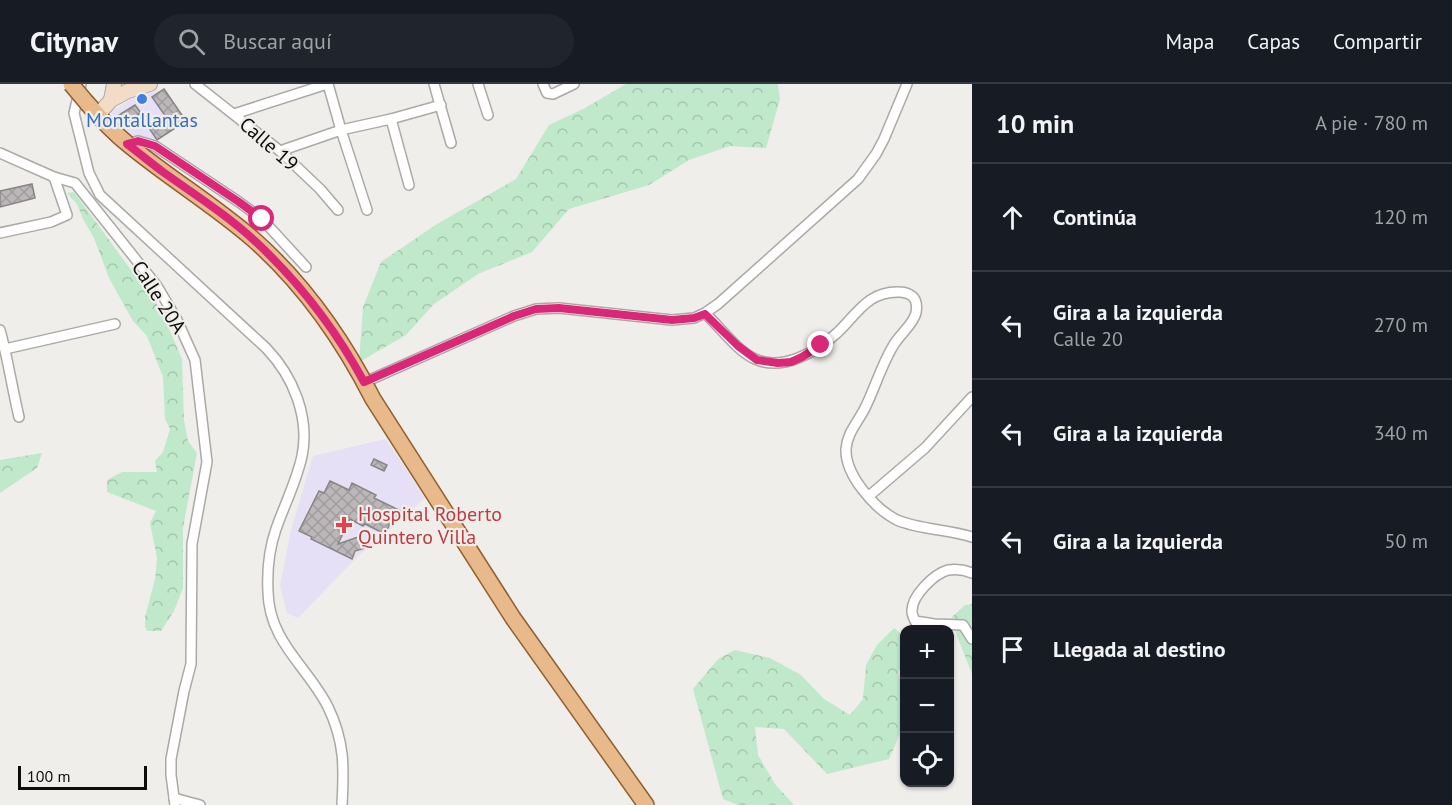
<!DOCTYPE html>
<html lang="es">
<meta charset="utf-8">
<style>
body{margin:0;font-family:"PT Sans",sans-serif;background:#20242c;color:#f1f3f6}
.controls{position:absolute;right:18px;bottom:18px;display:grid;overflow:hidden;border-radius:12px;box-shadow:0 2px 4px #0004}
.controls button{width:54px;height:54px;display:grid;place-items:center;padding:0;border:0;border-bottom:2px solid #363941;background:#171b24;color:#f1f3f6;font:30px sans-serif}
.scale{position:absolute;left:18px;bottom:15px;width:129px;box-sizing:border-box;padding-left:6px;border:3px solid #0e0d0c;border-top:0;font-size:16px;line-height:21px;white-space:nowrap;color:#0e0d0c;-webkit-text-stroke:4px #efeeea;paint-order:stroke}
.stop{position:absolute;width:18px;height:18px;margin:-14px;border:4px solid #db2777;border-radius:50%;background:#fff}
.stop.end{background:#db2777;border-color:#fff;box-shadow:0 2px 6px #0008}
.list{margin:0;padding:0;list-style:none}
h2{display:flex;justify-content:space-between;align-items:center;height:78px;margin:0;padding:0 24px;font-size:26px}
h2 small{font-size:20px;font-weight:400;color:#9ea1a6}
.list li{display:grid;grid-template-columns:39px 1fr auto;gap:18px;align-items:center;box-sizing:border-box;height:108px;padding:0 24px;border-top:2px solid #363941}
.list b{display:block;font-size:22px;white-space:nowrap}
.list p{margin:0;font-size:20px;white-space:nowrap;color:#9ea1a6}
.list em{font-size:20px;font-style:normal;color:#9ea1a6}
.icon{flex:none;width:33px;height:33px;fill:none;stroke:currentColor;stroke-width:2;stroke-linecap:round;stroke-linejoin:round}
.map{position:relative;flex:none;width:972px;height:721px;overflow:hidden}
header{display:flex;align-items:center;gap:36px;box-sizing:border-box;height:84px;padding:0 30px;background:#171b24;border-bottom:2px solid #363941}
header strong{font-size:28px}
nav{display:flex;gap:33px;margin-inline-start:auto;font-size:21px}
.search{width:420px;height:54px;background:#20242c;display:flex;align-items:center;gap:15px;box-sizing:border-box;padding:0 21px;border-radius:33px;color:#9ea1a6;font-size:22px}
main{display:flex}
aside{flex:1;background:#171b24}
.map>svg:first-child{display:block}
</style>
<header>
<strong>Citynav</strong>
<div class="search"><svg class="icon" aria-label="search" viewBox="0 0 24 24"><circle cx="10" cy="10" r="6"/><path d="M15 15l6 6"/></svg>Buscar aquí</div>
<nav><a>Mapa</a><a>Capas</a><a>Compartir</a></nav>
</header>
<main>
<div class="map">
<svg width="972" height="721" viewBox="0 0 972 721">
<defs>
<pattern id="forest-crowns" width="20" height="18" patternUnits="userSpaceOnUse" patternTransform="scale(1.5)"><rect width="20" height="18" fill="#bfe9ca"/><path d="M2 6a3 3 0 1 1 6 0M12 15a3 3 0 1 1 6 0" fill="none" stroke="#a3c7ac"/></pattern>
<pattern id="building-cross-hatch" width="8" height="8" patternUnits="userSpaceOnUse" patternTransform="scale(1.5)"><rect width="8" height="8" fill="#bbb7b8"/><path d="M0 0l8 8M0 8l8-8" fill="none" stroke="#a09c9d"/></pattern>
</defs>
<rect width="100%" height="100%" fill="#efeeea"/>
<!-- commercial -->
<path fill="#e5e0f6" d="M 164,5 L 186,37 L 157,56 L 133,53 L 110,28 L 133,14 Z"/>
<!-- medical -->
<path fill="#e6e0f6" d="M 386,355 L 425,414 L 385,450 L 360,470 L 298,534 L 287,529 L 280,502 L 291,446 L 313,372 Z"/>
<!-- forest -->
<g fill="url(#forest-crowns)">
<path d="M 626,0 L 778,0 L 780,15 L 766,64 L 730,62 L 689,76 L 649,101 L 569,125 L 532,168 L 478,190 L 434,220 L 406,251 L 359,278 L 363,223 L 381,178 L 437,140 L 516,95 L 549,41 L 585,24 Z"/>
<path d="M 74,108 L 128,182 L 152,210 L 170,247 L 182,275 L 184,336 L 188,357 L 197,369 L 183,444 L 183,504 L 174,527 L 161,547 L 147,547 L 145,543 L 145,533 L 155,495 L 157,474 L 150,439 L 156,427 L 107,408 L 107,396 L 122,388 L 157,388 L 155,377 L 163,368 L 170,345 L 165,335 L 163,293 L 147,252 L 133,237 L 109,194 L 94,154 L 83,135 L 77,120 L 67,109 Z"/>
<path d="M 42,369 L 37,384 L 0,409 L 0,376 Z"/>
<path d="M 972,520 L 972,590 L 957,552 L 952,533 L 965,521 Z"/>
<path d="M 894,544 L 904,552 L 904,577 L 898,588 C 900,597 904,606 904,616 C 906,637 898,656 889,675 L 827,690 L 784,645 L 755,643 L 758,671 L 775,700 L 794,721 L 738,721 L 723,715 L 693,605 L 718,575 L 735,566 L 770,574 L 801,591 L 824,615 L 850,631 L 863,615 L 866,581 L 877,561 Z"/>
</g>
<!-- building -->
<g fill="url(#building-cross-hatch)" stroke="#888485" stroke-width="1.5">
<path d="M 164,5 L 186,37 L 157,56 L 149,44 L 166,33 L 152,13 Z"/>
<path d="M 135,21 L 141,29 L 124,40 L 119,31 Z"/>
<path d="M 32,100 L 35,114 L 0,123 L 0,107 Z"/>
<path d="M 374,375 L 387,381 L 384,387 L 371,381 Z"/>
<path d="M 330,397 L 349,406 L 352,399 L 376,411 L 374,414 L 405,429 L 402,435 L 394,431 L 385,450 L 365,440 L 363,442 L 350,435 L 338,460 L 361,452 L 365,464 L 355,467 L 352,475 L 311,455 L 312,453 L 299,447 L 319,407 L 324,409 Z"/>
</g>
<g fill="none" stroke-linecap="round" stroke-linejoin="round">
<defs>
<g id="street">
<path d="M 81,0 L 74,29 L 89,89 L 100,111 L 266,264 C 293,292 310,333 302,372 C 297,396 284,422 276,445 C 269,465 267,488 268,508 C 269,558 308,583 328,623 C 345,658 344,684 342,721"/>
<path d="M 195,0 L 280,67 L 320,105 L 338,126"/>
<path d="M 328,0 L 341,46 L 367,126"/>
<path d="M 434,0 L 451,59"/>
<path d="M 478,0 L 488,31"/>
<path d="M 543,0 L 547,9 L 553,10 L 574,0"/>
<path d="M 234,30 L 327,0"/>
<path d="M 391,35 L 409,101"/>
<path d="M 127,60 L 138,57 L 155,62 L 239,118 L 262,135 L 306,183"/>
<path d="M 280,67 L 341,46 L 391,35 L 441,21"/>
<path d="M 0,69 L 54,93 L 75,99 L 157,202 L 177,236 L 195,276 L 207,378 L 192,460 L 191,580 L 184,607 L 171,675 L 171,691 L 175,721"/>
<path d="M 0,149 L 51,138 L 67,131 L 54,93"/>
<path d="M 705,229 C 720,243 737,267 755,275 C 783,288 817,267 837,249 C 857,230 868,207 899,208 C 904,208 908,209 912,212 C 917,216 917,223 916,229 C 913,241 899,251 893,262 C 881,282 875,304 865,324 C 858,338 847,349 846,365 C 845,391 875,425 897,436 C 920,446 948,445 972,453"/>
<path d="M 0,246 C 8,275 12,304 19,333"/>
<path d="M 5,265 L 115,240"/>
<path d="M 365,298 L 514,232 L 536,225 L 559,224 L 672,236 L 694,234 L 705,229 L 718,220 L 858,95 L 876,70 L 884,55 L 907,0"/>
<path d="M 869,412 L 925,364 L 972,313"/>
<path d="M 972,489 C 965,486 956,485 948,486 C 934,490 911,512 912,528 C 912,531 914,534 915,537 L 934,540 L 963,541 L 972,555"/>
<path d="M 174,714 L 200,721"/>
</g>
<g id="secondary">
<path d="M 111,16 L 114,0"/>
<path d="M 98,31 L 111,16 L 128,7 L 150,0"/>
</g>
<path id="primary" d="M 87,19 C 100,34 114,49 129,61 C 169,94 214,121 253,155 C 304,200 343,256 373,315 L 513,534 L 646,721"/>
</defs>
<!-- street casing -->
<use href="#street" stroke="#aba9a6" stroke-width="12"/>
<!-- secondary casing -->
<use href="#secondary" stroke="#aba9a6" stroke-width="16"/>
<!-- primary casing -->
<use href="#primary" stroke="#915e2c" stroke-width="18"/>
<!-- street -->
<use href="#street" stroke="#fff" stroke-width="9"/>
<!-- secondary -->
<use href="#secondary" stroke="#f3dcc5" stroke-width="14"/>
<!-- primary -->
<use href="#primary" stroke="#e7b98b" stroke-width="15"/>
<defs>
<path id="primary-bridge" d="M 71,0 L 87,19"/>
</defs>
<!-- primary-bridge casing -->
<use href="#primary-bridge" stroke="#915e2c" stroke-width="18" stroke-linecap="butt"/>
<!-- primary-bridge -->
<use href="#primary-bridge" stroke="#e7b98b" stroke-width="15"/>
</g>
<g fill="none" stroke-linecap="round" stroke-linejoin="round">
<!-- route -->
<path stroke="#db2777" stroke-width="8" d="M 262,135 L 239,118 L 155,62 L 138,57 L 127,60 C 139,69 151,79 163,88 C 194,110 227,131 255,157 C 299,198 336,246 364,298 L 514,232 L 536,225 L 559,224 L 672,236 L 694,234 L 705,230 L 738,262 L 757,276 L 778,279 L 791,278 L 802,273 L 821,261"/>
</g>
<!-- markers -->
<circle fill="#3f7fe0" stroke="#efeeea" stroke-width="2" cx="142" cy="15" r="6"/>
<path fill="#e0444e" stroke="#efeeea" stroke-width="2" d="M341 432h6v6h6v6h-6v6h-6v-6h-6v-6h6z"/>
<g text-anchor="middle" stroke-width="4.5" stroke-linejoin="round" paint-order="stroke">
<!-- shop labels -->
<g font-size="20" fill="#366cbe" stroke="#efeeea">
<text x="142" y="43">Montallantas</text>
</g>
<!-- street labels -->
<g font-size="20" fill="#0e0d0c" stroke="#efeeea">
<text transform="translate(269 60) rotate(41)" y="7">Calle 19</text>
<text transform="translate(159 213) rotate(57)" y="7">Calle 20A</text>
</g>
<!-- health labels -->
<g font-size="20" fill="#be3a42" stroke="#efeeea" text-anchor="start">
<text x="358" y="437">Hospital Roberto<tspan x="358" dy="23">Quintero Villa</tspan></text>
</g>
</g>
</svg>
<div class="controls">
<button>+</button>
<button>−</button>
<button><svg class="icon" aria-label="locate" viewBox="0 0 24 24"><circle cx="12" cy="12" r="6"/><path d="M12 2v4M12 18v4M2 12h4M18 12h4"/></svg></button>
</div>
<div class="scale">100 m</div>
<div class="stop" style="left:262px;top:135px"></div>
<div class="stop end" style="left:821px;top:261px"></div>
</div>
<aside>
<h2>10 min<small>A pie · 780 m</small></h2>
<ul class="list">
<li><svg class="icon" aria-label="ahead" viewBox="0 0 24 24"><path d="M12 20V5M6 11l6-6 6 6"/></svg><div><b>Continúa</b></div><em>120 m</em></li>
<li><svg class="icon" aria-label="left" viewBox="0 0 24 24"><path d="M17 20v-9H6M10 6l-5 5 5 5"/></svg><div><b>Gira a la izquierda</b><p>Calle 20</p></div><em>270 m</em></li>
<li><svg class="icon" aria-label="left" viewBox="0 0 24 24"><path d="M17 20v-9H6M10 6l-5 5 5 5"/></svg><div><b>Gira a la izquierda</b></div><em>340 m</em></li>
<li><svg class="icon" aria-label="left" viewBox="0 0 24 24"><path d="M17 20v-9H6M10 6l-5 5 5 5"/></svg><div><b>Gira a la izquierda</b></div><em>50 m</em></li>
<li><svg class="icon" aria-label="arrive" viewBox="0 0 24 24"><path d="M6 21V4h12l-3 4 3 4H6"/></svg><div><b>Llegada al destino</b></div></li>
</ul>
</aside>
</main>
